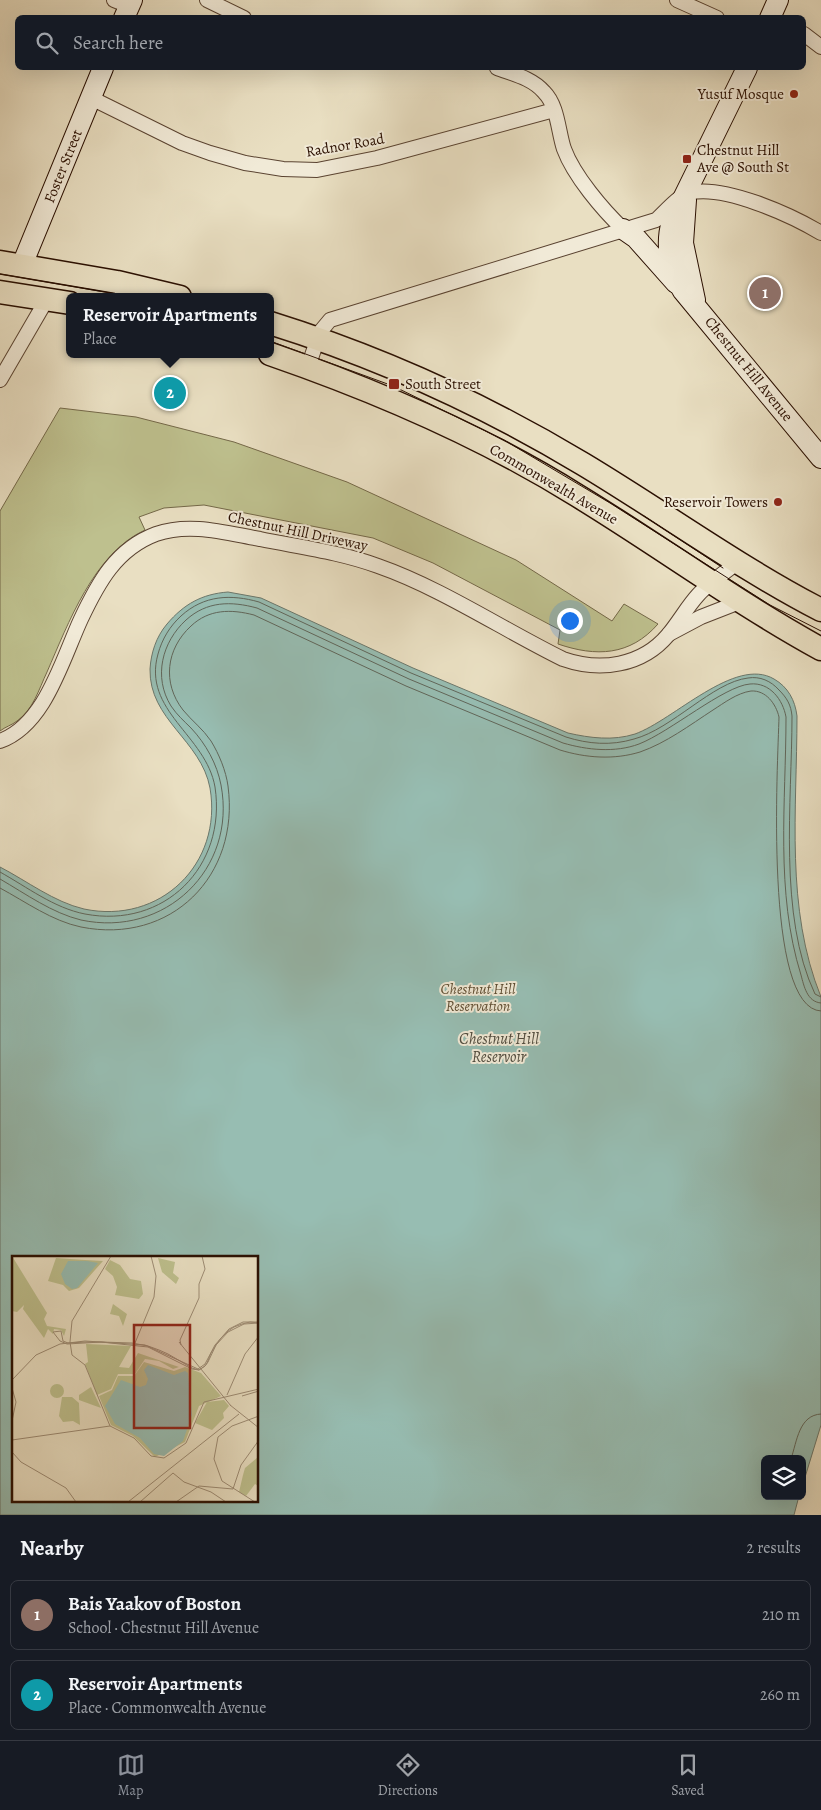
<!DOCTYPE html>
<meta charset="utf-8">
<style>
body{margin:0;font-family:Alegreya,serif;background:#20242c;color:#f1f3f6}
.controls{position:absolute;right:15px;bottom:15px;display:grid;overflow:hidden;border-radius:8px;box-shadow:0 5px 20px #0002}
.controls button{width:45px;height:45px;display:grid;place-items:center;padding:0;border:0;border-bottom:1px solid #363941;background:#171b24;color:#f1f3f6;font:25px sans-serif}
.you{position:absolute;left:569px;top:620px;width:18px;height:18px;margin:-12px;border:4px solid #fff;border-radius:50%;background:#1a73e8;box-shadow:0 0 0 8px #1a73e833}
.badge{display:grid;place-items:center;width:32px;height:32px;border-radius:50%;background:#8c9099;color:#fff;font-size:16px;font-weight:700}
.pin{position:absolute;translate:-50% -50%;border:2px solid #fff;box-shadow:0 1px 5px #0006}
.popup{position:absolute;left:66px;top:293px;width:208px;height:65px;box-sizing:border-box;display:grid;place-content:center;border-radius:8px;background:#171b24;filter:drop-shadow(0 1px 4px #0005);font-size:16px;white-space:nowrap;color:#9ea1a6}
.popup b{font-size:19px;color:#f1f3f6}
.popup::after{content:'';position:absolute;left:50%;top:100%;margin-left:-10px;border:10px solid transparent;border-top-color:#171b24}
.list{margin:0;padding:0;list-style:none}
h2{display:flex;justify-content:space-between;align-items:center;height:65px;margin:0;padding:0 20px;font-size:21px}
h2 small{font-size:16px;font-weight:400;color:#9ea1a6}
.list li{display:grid;grid-template-columns:32px 1fr auto;gap:15px;align-items:center;box-sizing:border-box;height:70px;margin:0 10px 10px;padding:0 10px;border:1px solid #363941;border-radius:8px}
.list b{display:block;font-size:19px;white-space:nowrap}
.list p{margin:0;font-size:16px;white-space:nowrap;color:#9ea1a6}
.list em{font-size:16px;font-style:normal;color:#9ea1a6}
.icon{flex:none;width:28px;height:28px;fill:none;stroke:currentColor;stroke-width:2;stroke-linecap:round;stroke-linejoin:round}
.map{position:relative;flex:none;width:821px;height:1515px;overflow:hidden}
.search{position:absolute;background:#171b24;box-shadow:0 5px 20px #0002;left:15px;right:15px;top:15px;height:55px;display:flex;align-items:center;gap:12px;box-sizing:border-box;padding:0 18px;border-radius:8px;color:#9ea1a6;font-size:19px}
.sheet{height:225px;background:#171b24}
nav{display:flex;justify-content:space-around;align-items:center;box-sizing:border-box;height:70px;border-top:1px solid #363941;background:#171b24;font-size:14px;color:#9ea1a6}
nav a{display:grid;justify-items:center;gap:2px}
nav .on{color:#8c9099}
.map>svg:first-child{display:block}
</style>
<div class="map">
<svg width="821" height="1515" viewBox="0 0 821 1515">
<rect width="100%" height="100%" fill="#e9dfc2"/>
<filter id="stains"><feTurbulence type="fractalNoise" baseFrequency=".004" numOctaves="4"/><feColorMatrix values="0 0 0 0 .2 0 0 0 0 .09 0 0 0 0 .02 0 0 0 .5 -.17"/></filter>
<radialGradient id="worn" r=".72"><stop offset=".6" stop-color="#630" stop-opacity="0"/><stop offset="1" stop-color="#630" stop-opacity=".3"/></radialGradient>
<!-- green -->
<path fill="#bec08e" stroke="#746848" d="M 60,408 L 136,417 L 234,442 L 347,482 L 516,560 L 612,621 L 624,604 L 658,624 C 630,656 596,657 558,644 L 560,630 L 433,563 L 373,538 L 204,505 L 164,508 L 139,517 L 145,530 C 94,553 68,624 47,672 C 39,689 33,710 17,721 C 12,725 5,727 0,731 L 0,511 Z"/>
<!-- water -->
<path fill="#97bdb2" stroke="#6b776b" fill-rule="evenodd" d="M 228,592 L 261,598 L 413,668 L 568,733 C 590,738 613,741 635,734 C 674,720 735,656 774,679 C 788,687 795,700 797,716 C 797,810 785,908 821,997 L 821,1425 L 802,1487 L 802,1459 L 765,1459 L 765,1496 L 799,1496 L 794,1515 L 0,1515 L 0,867 C 27,881 54,902 84,909 C 160,925 223,864 210,788 C 201,740 149,720 150,669 C 151,653 156,637 167,624 C 184,604 202,594 228,592 ZM 14,1258 L 258,1258 L 258,1501 L 14,1501 Z"/>
<g fill="none" stroke-linecap="round" stroke-linejoin="round">
<!-- shore -->
<g stroke="#60665a" stroke-width="1">
<path d="M 0,872 C 27,887 54,908 85,914 C 164,929 227,867 215,787 C 206,735 142,711 158,654 C 162,639 170,626 181,616 C 204,595 231,594 259,602 L 411,673 L 566,737 C 588,744 611,746 634,739 C 672,729 713,682 748,678 C 760,676 771,681 779,690 C 787,698 791,705 792,716 C 792,801 778,916 815,994 L 821,997"/>
<path d="M 0,879 C 26,894 52,913 81,920 C 165,938 237,869 221,785 C 217,764 206,744 191,728 C 184,721 177,715 171,706 C 153,677 162,642 186,620 C 207,601 231,601 257,608 L 409,679 L 563,743 C 587,750 615,753 639,744 C 670,732 724,686 750,684 C 770,682 783,700 786,717 C 786,802 775,892 801,975 C 804,986 807,1002 821,1003"/>
<path d="M 0,888 C 26,902 52,921 81,927 C 171,945 240,876 228,786 C 226,771 219,754 211,741 C 203,729 192,721 183,710 C 162,683 166,649 191,626 C 209,609 231,609 254,615 L 406,686 L 560,750 C 586,758 614,760 640,752 C 666,743 690,725 713,710 C 724,703 737,693 751,691 C 766,690 776,704 779,717 C 778,761 763,1009 821,1011"/>
<path d="M 791,1459 C 797,1441 799,1415 821,1414"/>
</g>
<defs>
<g id="street">
<path d="M 114,0 L 129,6"/>
<path d="M 207,0 L 244,18"/>
<path d="M 677,0 L 717,18"/>
<path d="M 804,34 L 821,47"/>
<path d="M 497,68 C 513,74 532,78 544,92 C 558,106 558,131 564,149 C 574,176 603,210 623,229"/>
<path d="M 91,98 L 182,143 L 210,153 L 245,163 L 283,169 L 317,170 L 377,158 L 554,110"/>
<path d="M 308,367 L 320,332 L 330,320 L 656,220 C 665,212 678,196 689,193 C 723,184 791,215 821,233"/>
<path d="M 0,380 L 47,299"/>
<path d="M 669,634 L 701,617 L 742,601"/>
<path d="M 0,741 C 45,725 62,660 81,619 C 98,583 116,549 156,534 C 190,522 226,533 260,539 C 299,547 340,552 378,566 C 441,588 502,629 563,659 C 600,672 642,666 668,635 C 679,622 687,607 698,595 C 709,583 724,573 737,563"/>
</g>
<g id="secondary">
<path d="M 124,18 L 132,0"/>
<path d="M 770,18 L 778,0"/>
<path d="M 747,68 L 672,221 C 665,245 670,271 683,291 L 821,458"/>
<path d="M 686,200 L 683,243 L 695,300"/>
<path d="M 623,229 L 636,238 L 676,283"/>
<path d="M 22,265 L 103,68"/>
</g>
<g id="primary">
<path d="M 0,262 L 117,282 L 180,297"/>
<path d="M 0,292 L 70,303"/>
<path d="M 270,323 C 379,357 485,405 583,464 C 663,512 738,567 821,610"/>
<path d="M 270,354 C 377,391 482,436 578,496 C 660,546 737,603 821,649"/>
</g>
</defs>
<!-- street casing -->
<use href="#street" stroke="#5a4331" stroke-width="16"/>
<!-- secondary casing -->
<use href="#secondary" stroke="#2a0f01" stroke-width="22"/>
<!-- primary casing -->
<use href="#primary" stroke="#2a0f01" stroke-width="25"/>
<!-- street -->
<use href="#street" stroke="#f1ead7" stroke-width="14"/>
<!-- secondary -->
<use href="#secondary" stroke="#f1ead7" stroke-width="20"/>
<!-- primary -->
<use href="#primary" stroke="#e9dfc2" stroke-width="22"/>
<!-- tram -->
<g stroke="#2a0f01" stroke-width="1">
<path d="M 0,274 L 134,297"/>
<path d="M 270,341 L 393,386 L 504,440 L 610,503 L 770,605 L 821,631"/>
<path d="M 644,516 L 723,568"/>
</g>
</g>
<!-- markers -->
<g fill="#8f2418" stroke="#f1ead7" stroke-width="2">
<circle cx="794" cy="94" r="5"/>
<rect x="682" y="154" width="10" height="10" rx="2.5"/>
<rect x="388" y="378" width="12" height="12" rx="2.5"/>
<circle cx="778" cy="502" r="5"/>
</g>
<g text-anchor="middle" stroke-width="4" stroke-linejoin="round" paint-order="stroke">
<!-- poi labels -->
<g font-size="15" fill="#2a0f01" stroke="#f1ead7" text-anchor="end">
<text x="784" y="99">Yusuf Mosque</text>
<text x="697" y="155" text-anchor="start">Chestnut Hill<tspan x="697" dy="17">Ave @ South St</tspan></text>
<text x="405" y="389" text-anchor="start">South Street</text>
<text x="768" y="507">Reservoir Towers</text>
</g>
<!-- street labels -->
<g font-size="15" fill="#2a0f01" stroke="#f1ead7">
<text transform="translate(345 145) rotate(-10)" y="5">Radnor Road</text>
<text transform="translate(63 166) rotate(-68)" y="5">Foster Street</text>
<text transform="translate(749 369) rotate(51)" y="5">Chestnut Hill Avenue</text>
<text transform="translate(554 484) rotate(30)" y="5">Commonwealth Avenue</text>
<text transform="translate(298 531) rotate(12)" y="5">Chestnut Hill Driveway</text>
</g>
<!-- park labels -->
<g font-size="15" font-style="italic" fill="#5e4d32" stroke="#f1ead7">
<text x="478" y="994">Chestnut Hill<tspan x="478" dy="17">Reservation</tspan></text>
</g>
<!-- water labels -->
<g font-size="16" font-style="italic" fill="#504c3f" stroke="#f1ead7">
<text x="499" y="1044">Chestnut Hill<tspan x="499" dy="18">Reservoir</tspan></text>
</g>
</g>
<!-- overview -->
<g transform="translate(12 1256)">
<rect width="246" height="246" fill="#e9dfc2"/>
<path d="M 0,0 L 35,57 L 32,63 L 35,70 L 54,73 L 52,80 L 49,74 L 42,73 L 41,78 L 36,73 L 32,82 L 11,53 L 12,49 L 5,56 L 0,55 ZM 44,2 L 73,4 L 91,5 L 67,32 L 57,35 L 51,29 L 36,25 ZM 146,2 L 163,6 L 161,17 L 167,22 L 164,28 L 150,16 ZM 98,4 L 108,9 L 118,23 L 129,25 L 131,38 L 127,43 L 103,39 L 105,31 L 101,20 L 93,13 ZM 101,48 L 115,58 L 111,70 L 107,60 L 98,58 ZM 74,88 L 119,90 L 107,111 L 117,112 L 126,97 L 167,111 L 161,113 L 147,105 L 133,103 L 123,118 L 106,118 L 99,133 L 85,139 L 73,108 L 76,106 ZM 132,106 L 162,115 L 173,111 L 189,117 L 209,140 L 187,150 L 173,186 L 143,201 L 121,180 L 99,169 L 87,140 L 100,134 L 106,120 L 122,120 ZM38 135a7 7 0 1 1 14 0a7 7 0 1 1-14 0ZM 79,131 L 89,152 L 67,144 L 67,139 ZM 50,141 L 60,141 L 67,147 L 68,169 L 61,165 L 51,166 L 47,160 ZM 212,144 L 217,150 L 211,157 L 212,162 L 200,174 L 183,167 L 195,146 ZM 246,201 L 246,230 L 243,228 L 234,240 L 227,236 L 231,219 L 227,218 L 231,219 L 233,212 Z" fill="#bec08e"/>
<path d="M 56,5 L 75,5 L 86,7 L 65,32 L 60,33 L 53,28 L 49,18 ZM 136,109 L 162,119 L 173,115 L 176,117 L 180,159 L 171,185 L 152,200 L 142,198 L 128,182 L 103,168 L 93,150 L 109,124 L 128,131 L 134,129 L 136,123 L 132,114 Z" fill="#97bdb2"/>
<path fill="none" stroke="#9d8c75" stroke-width="1" d="M 247,67 L 238,66 L 230,68 L 222,71 L 216,75 L 209,82 L 204,89 L 199,97 L 195,107 L 193,110 L 187,114 L 180,112 L 156,98 L 147,94 L 136,90 L 120,87 L 89,86 L 74,86 L 56,87 L 51,85 L 49,75 L 41,76 L 48,85 L 55,88 L 89,86 L 136,91 L 180,113 L 187,114 L 193,110 L 196,106 L 204,89 L 216,76 L 232,68 L 247,67M 58,86 L 60,65 L 99,0M 58,86 L 60,99 L 73,109 L 98,170M 167,86 L 219,150M 123,87 L 142,41 L 144,20 L 139,0M 169,89 L 168,84 L 187,42 L 187,28 L 193,13 L 190,0M 0,124 L 24,99 L 48,88 L 73,85 L 133,89 L 186,113 L 193,108 L 203,89 L 217,73 L 231,66 L 247,66M 0,132 L 4,146 L 0,165M 215,139 L 233,98 L 247,80M 230,140 L 247,135M 218,149 L 247,172M 0,184 L 98,170 L 122,182 L 139,200 L 152,202 L 174,187 L 192,146 L 247,133M 0,196 L 9,206 L 54,232 L 64,246M 221,233 L 229,209 L 247,184M 116,246 L 227,158M 128,246 L 161,217 L 172,226 L 199,236 L 214,246M 164,246 L 187,230 L 221,233M 243,246 L 210,225 L 202,203 L 206,181 L 220,170 L 247,160"/>
<path fill="#8f2418" fill-opacity="0.15" stroke="#8f2418" stroke-width="2.5" d="M 122,69 L 178,69 L 178,172 L 122,172 Z"/>
<rect width="246" height="246" fill="none" stroke="#2a0f01" stroke-width="2.5"/>
</g>
<rect width="100%" height="100%" filter="url(#stains)"/>
<rect width="100%" height="100%" fill="url(#worn)"/>
</svg>
<div class="controls">
<button><svg class="icon" aria-label="layers" viewBox="0 0 24 24"><path d="M12 4l9 5-9 5-9-5zM3 14l9 5 9-5"/></svg></button>
</div>
<div class="you"></div>
<div class="pin badge" style="left:765px;top:293px;background:#8d6e63">1</div>
<div class="pin badge" style="left:170px;top:393px;background:#0f9aa8">2</div>
<div class="popup"><b>Reservoir Apartments</b>Place</div>
<div class="search"><svg class="icon" aria-label="search" viewBox="0 0 24 24"><circle cx="10" cy="10" r="6"/><path d="M15 15l6 6"/></svg>Search here</div>
</div>
<section class="sheet">
<h2>Nearby<small>2 results</small></h2>
<ul class="list">
<li><span class="badge" style="background:#8d6e63">1</span><div><b>Bais Yaakov of Boston</b><p>School · Chestnut Hill Avenue</p></div><em>210 m</em></li>
<li><span class="badge" style="background:#0f9aa8">2</span><div><b>Reservoir Apartments</b><p>Place · Commonwealth Avenue</p></div><em>260 m</em></li>
</ul>
</section>
<nav>
<a class="on"><svg class="icon" aria-label="map" viewBox="0 0 24 24"><path d="M3 6l6-2 6 2 6-2v14l-6 2-6-2-6 2zM9 4v14M15 6v14"/></svg>Map</a>
<a><svg class="icon" aria-label="directions" viewBox="0 0 24 24"><path d="M12 3l9 9-9 9-9-9zM9 14v-3h6M13 9l2 2-2 2"/></svg>Directions</a>
<a><svg class="icon" aria-label="saved" viewBox="0 0 24 24"><path d="M7 4h10v16l-5-4-5 4z"/></svg>Saved</a>
</nav>
